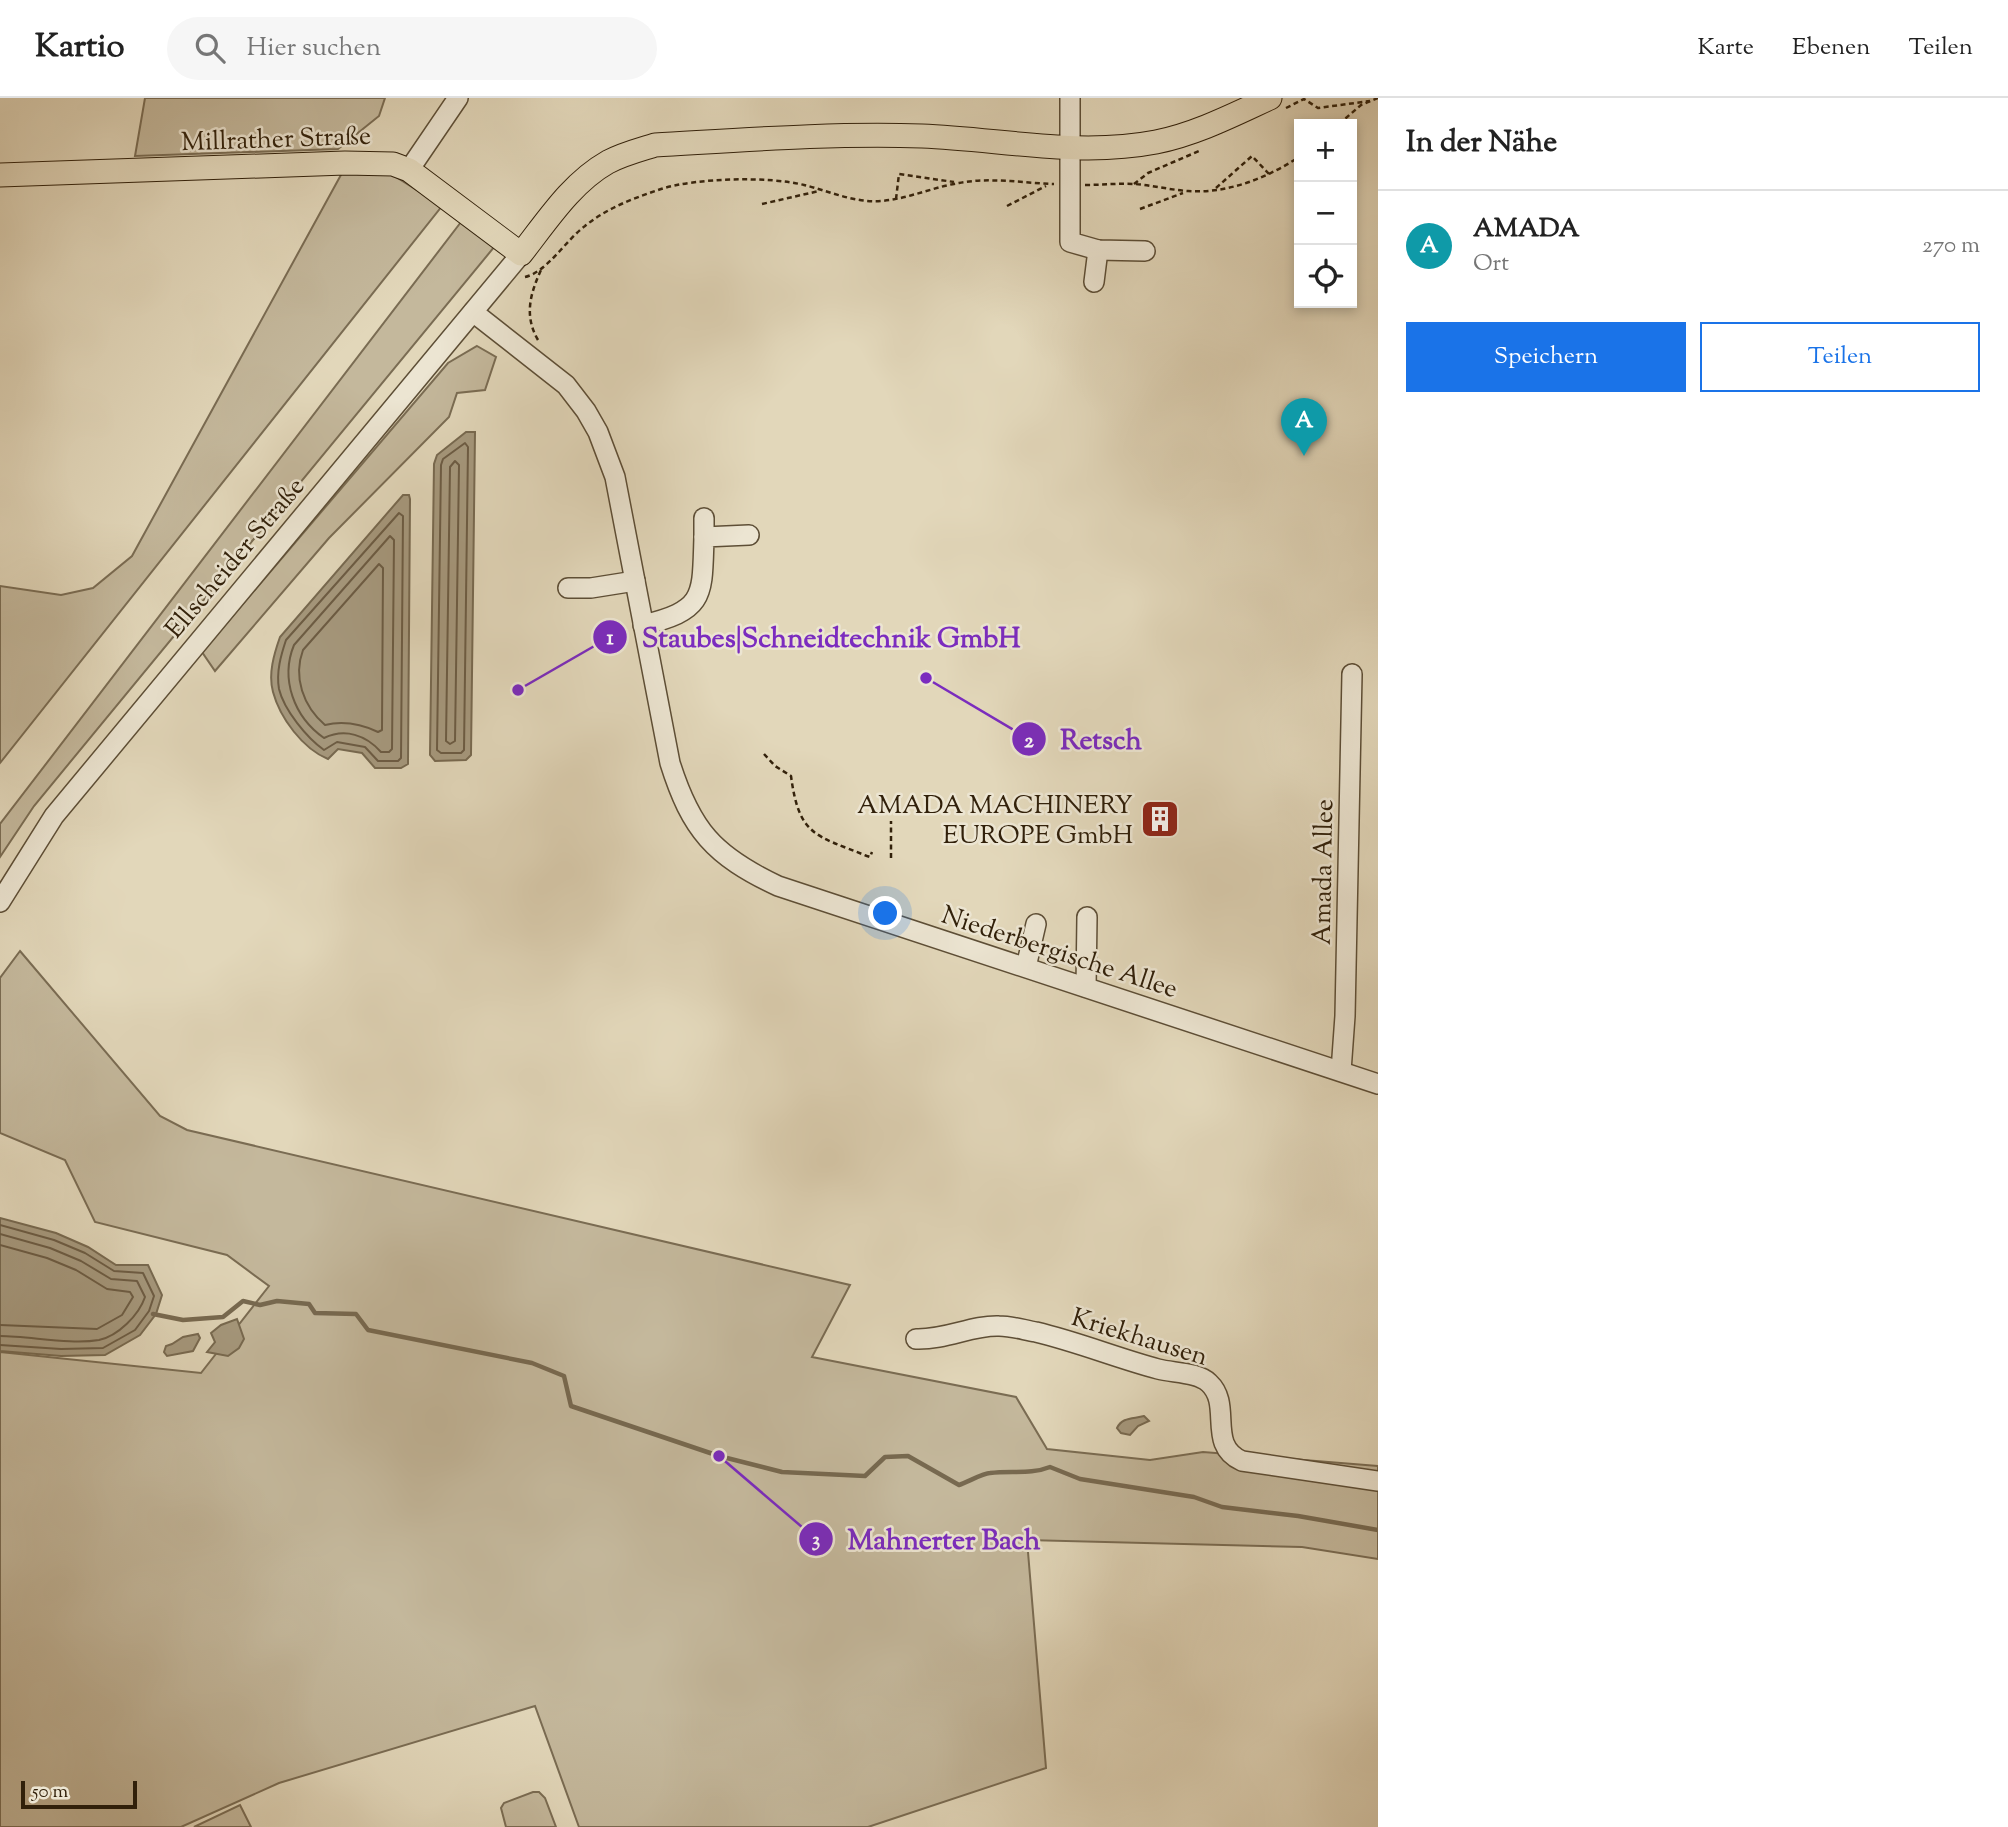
<!DOCTYPE html>
<html lang="de">
<meta charset="utf-8">
<style>
body{margin:0;font-family:"Sorts Mill Goudy",serif;background:#f6f6f6;color:#222}
.controls{position:absolute;right:21px;top:21px;display:grid;overflow:hidden;border-radius:0px;box-shadow:0 4px 10px #0003}
.controls button{width:63px;height:63px;display:grid;place-items:center;padding:0;border:0;border-bottom:2px solid #e0e0e0;background:#fff;color:#222;font:35px sans-serif}
.scale{position:absolute;left:21px;bottom:18px;width:116px;box-sizing:border-box;padding-left:7px;border:4px solid #31200a;border-top:0;font-size:19px;line-height:24px;white-space:nowrap;color:#31200a;-webkit-text-stroke:5px #ece5d2;paint-order:stroke}
.you{position:absolute;left:886px;top:816px;width:24px;height:24px;margin:-18px;border:5px solid #fff;border-radius:50%;background:#1a73e8;box-shadow:0 0 0 10px #1a73e833}
.badge{display:grid;place-items:center;width:46px;height:46px;border-radius:50%;background:#1a73e8;color:#fff;font-size:23px;font-weight:700}
.pin{position:absolute;translate:-50% -58px;filter:drop-shadow(0 2px 4px #0008)}
.pin::after{content:'';position:absolute;top:37px;width:24px;height:21px;background:inherit;clip-path:polygon(0 0,100% 0,50% 100%)}
.list{margin:0;padding:0;list-style:none}
h2{display:flex;justify-content:space-between;align-items:center;height:91px;margin:0;padding:0 28px;font-size:30px}
h2 small{font-size:23px;font-weight:400;color:#767676}
.list li{display:grid;grid-template-columns:46px 1fr auto;gap:21px;align-items:center;box-sizing:border-box;height:112px;padding:0 28px;border-top:2px solid #e0e0e0}
.list b{display:block;font-size:26px;white-space:nowrap}
.list p{margin:0;font-size:23px;white-space:nowrap;color:#767676}
.list em{font-size:23px;font-style:normal;color:#767676}
.actions{display:flex;gap:14px;padding:21px 28px}
.actions a{flex:1;padding:16px 0;border:2px solid #1a73e8;border-radius:0px;text-align:center;font-size:24px;color:#1a73e8}
.actions .main{background:#1a73e8;color:#fff}
.icon{flex:none;width:38px;height:38px;fill:none;stroke:currentColor;stroke-width:2;stroke-linecap:round;stroke-linejoin:round}
.map{position:relative;flex:none;width:1378px;height:1729px;overflow:hidden}
header{display:flex;align-items:center;gap:42px;box-sizing:border-box;height:98px;padding:0 35px;background:#fff;border-bottom:2px solid #e0e0e0}
header strong{font-size:33px}
nav{display:flex;gap:38px;margin-inline-start:auto;font-size:24px}
.search{width:490px;height:63px;background:#f6f6f6;display:flex;align-items:center;gap:18px;box-sizing:border-box;padding:0 24px;border-radius:38px;color:#767676;font-size:26px}
main{display:flex}
aside{flex:1;background:#fff}
.map>svg:first-child{display:block}
</style>
<header>
<strong>Kartio</strong>
<div class="search"><svg class="icon" aria-label="search" viewBox="0 0 24 24"><circle cx="10" cy="10" r="6"/><path d="M15 15l6 6"/></svg>Hier suchen</div>
<nav><a>Karte</a><a>Ebenen</a><a>Teilen</a></nav>
</header>
<main>
<div class="map">
<svg width="1378" height="1729" viewBox="0 0 1378 1729">
<rect width="100%" height="100%" fill="#e2d7ba"/>
<filter id="stains"><feTurbulence type="fractalNoise" baseFrequency=".00286" numOctaves="4"/><feColorMatrix values="0 0 0 0 .2 0 0 0 0 .09 0 0 0 0 .02 0 0 0 .5 -.17"/></filter>
<radialGradient id="worn" r=".72"><stop offset=".6" stop-color="#630" stop-opacity="0"/><stop offset="1" stop-color="#630" stop-opacity=".3"/></radialGradient>
<!-- green -->
<g fill="#c4b89c" stroke="#7a6c53" stroke-width="2">
<path d="M 145,0 L 385,0 L 379,18 L 338,51 L 135,58 Z"/>
<path d="M 388,74 L 442,108 L 0,665 L 0,488 L 61,497 L 93,490 L 132,458 L 342,75 Z"/>
<path d="M 461,124 L 495,148 L 34,708 L 0,759 L 0,726 Z"/>
<path d="M 477,248 L 496,259 L 485,292 L 457,295 L 449,319 L 329,440 L 215,573 L 202,554 L 448,265 Z"/>
<path d="M 20,853 L 160,1018 L 187,1032 L 850,1187 L 812,1259 L 1016,1299 L 1047,1351 L 1150,1362 L 1203,1354 L 1378,1368 L 1378,1461 L 1302,1449 L 1027,1442 L 1046,1670 L 868,1729 L 579,1729 L 535,1608 L 279,1685 L 181,1729 L 0,1729 L 0,1254 L 201,1275 L 269,1188 L 227,1157 L 95,1124 L 65,1062 L 0,1035 L 0,880 Z"/>
<path d="M 533,1694 L 539,1694 L 545,1700 L 556,1729 L 506,1729 L 501,1710 L 504,1705 Z"/>
<path d="M 240,1707 L 251,1729 L 194,1729 Z"/>
</g>
<!-- water -->
<g fill="#a6997e" stroke="#776950" stroke-width="2">
<path d="M 466,334 L 475,334 L 471,657 L 466,662 L 435,663 L 430,657 L 434,366 L 437,357 Z"/>
<path d="M 403,397 L 409,397 L 410,401 L 408,666 L 401,670 L 375,670 L 362,655 L 338,651 L 328,661 C 303,651 280,620 273,594 C 268,576 274,556 280,539 Z"/>
<path d="M 0,1120 L 56,1135 L 88,1149 L 116,1167 L 148,1167 L 162,1197 L 156,1216 L 140,1237 L 105,1257 L 61,1258 L 0,1253 Z"/>
<path d="M 237,1221 L 244,1241 L 239,1250 L 228,1258 L 207,1254 L 215,1244 L 211,1235 L 221,1227 Z"/>
<path d="M 198,1236 L 200,1240 L 193,1253 L 167,1258 L 164,1254 L 166,1248 L 172,1246 L 183,1239 Z"/>
<path d="M 1144,1318 L 1149,1323 L 1138,1328 L 1130,1337 L 1121,1335 L 1117,1330 C 1122,1319 1133,1321 1144,1318 Z"/>
</g>
<g fill="none" stroke-linecap="round" stroke-linejoin="round">
<!-- shore -->
<g stroke="#6c5c44" stroke-width="2">
<path d="M 465,345 L 468,349 L 464,652 L 461,655 L 441,655 L 437,652 L 441,367 L 443,361 Z"/>
<path d="M 455,363 L 459,367 L 455,643 L 450,646 L 446,643 L 450,369 Z"/>
<path d="M 399,415 L 403,418 L 401,660 L 398,663 L 378,663 L 365,649 L 337,644 L 324,652 C 307,640 284,612 279,591 C 276,574 281,557 286,542 Z"/>
<path d="M 390,438 L 394,442 L 392,651 L 389,654 L 381,654 C 366,637 345,630 324,640 C 294,619 280,581 294,547 Z"/>
<path d="M 379,466 L 383,470 L 382,632 L 378,634 C 361,626 342,623 325,627 C 303,608 293,579 303,552 Z"/>
<path d="M 0,1127 L 54,1142 L 85,1155 L 114,1173 L 143,1175 L 154,1198 L 149,1213 L 135,1232 L 103,1250 L 61,1251 L 0,1247"/>
<path d="M 0,1136 L 50,1150 L 81,1163 L 111,1181 L 137,1183 L 145,1199 C 139,1217 118,1238 99,1242 C 70,1247 30,1238 0,1238"/>
<path d="M 0,1147 L 47,1160 L 76,1172 L 107,1191 L 130,1194 L 133,1199 L 122,1217 L 97,1231 L 0,1227"/>
</g>
<!-- stream -->
<path stroke="#776950" stroke-width="4.5" d="M 153,1216 L 183,1222 L 223,1219 L 243,1203 L 260,1207 L 277,1203 L 309,1206 L 315,1215 L 356,1216 L 368,1232 L 532,1265 L 564,1278 L 571,1308 L 719,1358 L 782,1374 L 865,1378 L 885,1359 L 908,1358 L 959,1387 C 968,1384 983,1375 990,1375 C 1011,1372 1030,1377 1050,1369 L 1080,1381 L 1194,1399 L 1222,1409 L 1298,1418 L 1378,1432"/>
<defs>
<g id="minor">
<path d="M 1070,0 L 1070,144 L 1098,152 L 1145,153"/>
<path d="M 409,72 L 458,0"/>
<path d="M 1094,184 L 1098,152"/>
<path d="M 473,214 L 566,287 L 586,313 L 598,334 L 615,379 L 670,665 C 691,732 714,758 778,788 L 1378,986"/>
<path d="M 704,420 L 704,439"/>
<path d="M 568,490 L 591,490 L 635,483"/>
<path d="M 643,527 C 706,512 702,498 704,439 L 749,437"/>
<path d="M 0,804 L 54,718 L 521,156"/>
<path d="M 1026,869 L 1036,826"/>
<path d="M 1086,889 L 1087,819"/>
<path d="M 1341,973 L 1345,918 L 1352,576"/>
<path d="M 916,1241 C 946,1242 972,1227 999,1228 C 1012,1228 1024,1232 1036,1234 C 1078,1244 1117,1260 1158,1271 C 1173,1275 1198,1274 1209,1285 C 1233,1307 1206,1347 1242,1363 L 1378,1383"/>
</g>
<path id="major" d="M 0,77 L 345,65 L 393,66 L 409,72 L 521,156 C 547,123 571,85 608,64 C 623,56 639,52 655,47 C 743,42 833,35 922,38 C 1000,41 1078,59 1156,44 C 1196,36 1233,17 1270,0"/>
</defs>
<!-- minor casing -->
<use href="#minor" stroke="#5d4e36" stroke-width="22"/>
<!-- major casing -->
<use href="#major" stroke="#31200a" stroke-width="25"/>
<!-- path -->
<g stroke="#31200a" stroke-width="2.5" stroke-dasharray="5 3.5" stroke-linecap="butt">
<path d="M 1286,10 L 1304,1 L 1318,10 L 1370,3"/>
<path d="M 1339,26 L 1361,7 L 1378,0"/>
<path d="M 1134,86 L 1148,75 L 1199,53"/>
<path d="M 1085,87 C 1102,87 1118,85 1134,86 C 1152,87 1170,92 1188,93 C 1227,96 1267,80 1299,59"/>
<path d="M 1216,90 L 1252,58 L 1269,76"/>
<path d="M 896,101 L 899,76 L 954,84"/>
<path d="M 762,106 L 819,93"/>
<path d="M 1007,108 L 1046,88"/>
<path d="M 1140,111 L 1183,95"/>
<path d="M 525,179 C 547,174 566,142 585,128 C 607,110 634,100 661,91 C 695,80 769,78 804,87 C 829,93 854,105 881,103 C 908,101 933,89 959,85 C 990,79 1023,85 1054,86"/>
<path d="M 538,242 C 524,218 530,196 541,172"/>
<path d="M 764,656 L 775,668 L 791,678 C 799,738 815,737 867,758 L 870,759 L 872,754"/>
<path d="M 891,760 L 891,723"/>
</g>
<!-- minor -->
<use href="#minor" stroke="#ece5d2" stroke-width="19"/>
<!-- major -->
<use href="#major" stroke="#e2d7ba" stroke-width="23"/>
</g>
<!-- icons -->
<defs>
<symbol id="building-square" viewBox="-11 -11 22 22"><rect x="-9" y="-9" width="18" height="18" rx="4" fill="#8f2418" stroke="#ece5d2"/><path d="M-4-6H4V6H1V3H-1V6H-4ZM-2.5-4.3h1.7v1.8h-1.7ZM.8-4.3h1.7v1.8H.8ZM-2.5-1h1.7V.8h-1.7ZM.8-1h1.7V.8H.8Z" fill="#fff"/></symbol>
</defs>
<g fill-rule="evenodd">
<use href="#building-square" x="1138" y="699" width="44" height="44"/>
</g>
<g text-anchor="middle" stroke-width="5" stroke-linejoin="round" paint-order="stroke">
<!-- street labels -->
<g font-size="26" fill="#31200a" stroke="#ece5d2">
<text transform="translate(276 40) rotate(-2)" y="9">Millrather Straße</text>
<text transform="translate(234 459) rotate(-50)" y="9">Ellscheider Straße</text>
<text transform="translate(1322 774) rotate(-89)" y="9">Amada Allee</text>
<text transform="translate(1060 853) rotate(18)" y="9">Niederbergische Allee</text>
<text transform="translate(1140 1238) rotate(17)" y="9">Kriekhausen</text>
</g>
<!-- poi labels -->
<g font-size="26" fill="#31200a" stroke="#ece5d2" text-anchor="end">
<text x="1133" y="715">AMADA MACHINERY<tspan x="1133" dy="30">EUROPE GmbH</tspan></text>
</g>
</g>
<!-- callouts -->
<path fill="none" stroke="#7b2cbf" stroke-width="2.5" d="M518 592L610 539M926 580L1029 641M719 1358L816 1441"/>
<g fill="#7b2cbf" stroke="#ece5d2" stroke-width="2.5">
<circle cx="518" cy="592" r="7"/>
<circle cx="926" cy="580" r="7"/>
<circle cx="719" cy="1358" r="7"/>
<circle cx="610" cy="539" r="18"/>
<circle cx="1029" cy="641" r="18"/>
<circle cx="816" cy="1441" r="18"/>
</g>
<g font-size="21" text-anchor="middle" font-weight="bold" fill="#fff">
<text x="610" y="546">1</text>
<text x="1029" y="649">2</text>
<text x="816" y="1448">3</text>
</g>
<g font-size="28" text-anchor="middle" font-weight="bold" fill="#7b2cbf" stroke="#ece5d2" stroke-width="5" stroke-linejoin="round" paint-order="stroke">
<text x="831" y="549">Staubes|Schneidtechnik GmbH</text>
<text x="1101" y="651">Retsch</text>
<text x="944" y="1451">Mahnerter Bach</text>
</g>
<rect width="100%" height="100%" filter="url(#stains)"/>
<rect width="100%" height="100%" fill="url(#worn)"/>
</svg>
<div class="controls">
<button>+</button>
<button>−</button>
<button><svg class="icon" aria-label="locate" viewBox="0 0 24 24"><circle cx="12" cy="12" r="6"/><path d="M12 2v4M12 18v4M2 12h4M18 12h4"/></svg></button>
</div>
<div class="scale">50 m</div>
<div class="you"></div>
<div class="pin badge" style="left:1304px;top:358px;background:#0f9aa8">A</div>
</div>
<aside>
<h2>In der Nähe<small></small></h2>
<ul class="list">
<li><span class="badge" style="background:#0f9aa8">A</span><div><b>AMADA</b><p>Ort</p></div><em>270 m</em></li>
</ul>
<div class="actions"><a class="main">Speichern</a><a>Teilen</a></div>
</aside>
</main>
